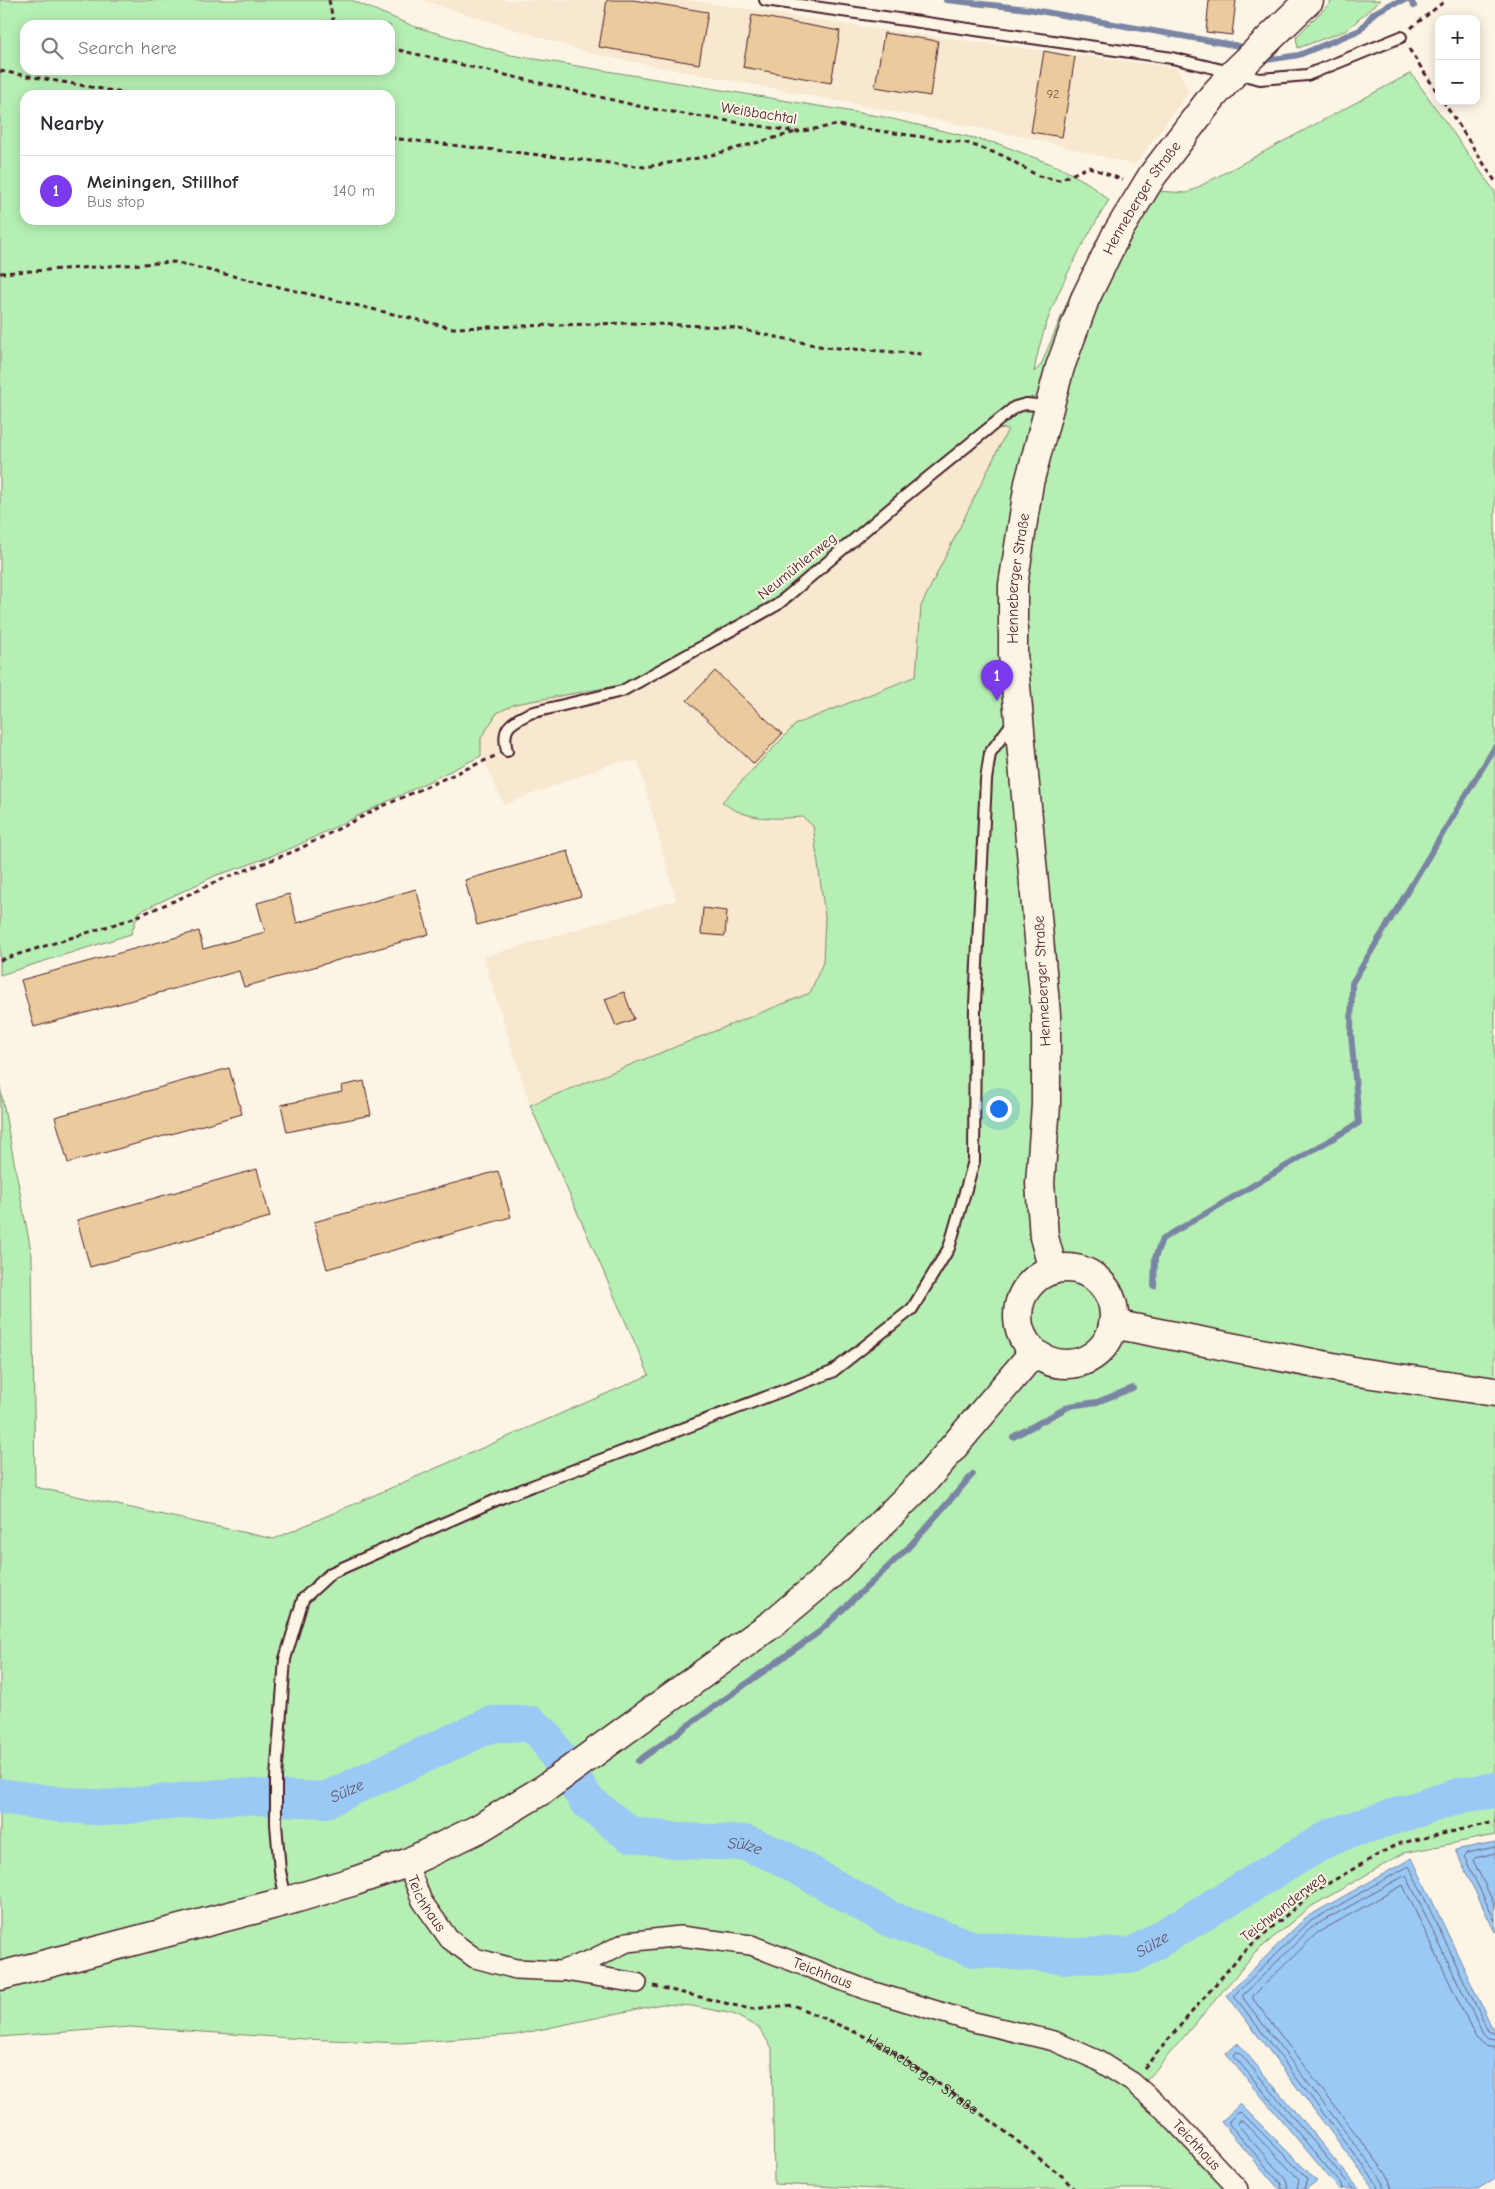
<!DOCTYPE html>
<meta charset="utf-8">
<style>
body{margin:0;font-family:"Comic Neue",sans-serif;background:#f2f2f3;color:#2b2b33}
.controls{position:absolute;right:15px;top:15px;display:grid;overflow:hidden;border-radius:10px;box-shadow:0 2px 12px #0003}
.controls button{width:45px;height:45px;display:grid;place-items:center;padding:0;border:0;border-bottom:1px solid #e1e1e2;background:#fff;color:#2b2b33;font:25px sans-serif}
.you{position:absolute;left:998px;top:1108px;width:18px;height:18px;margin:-12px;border:4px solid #fff;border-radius:50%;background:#1a73e8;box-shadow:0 0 0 8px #1a73e833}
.badge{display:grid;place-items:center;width:32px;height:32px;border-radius:50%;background:#7c3aed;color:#fff;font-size:16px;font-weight:700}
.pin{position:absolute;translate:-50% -41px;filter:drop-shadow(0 1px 2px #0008)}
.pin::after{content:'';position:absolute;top:26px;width:18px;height:15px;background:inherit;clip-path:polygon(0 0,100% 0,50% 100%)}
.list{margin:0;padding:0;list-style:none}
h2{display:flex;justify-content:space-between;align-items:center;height:65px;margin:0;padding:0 20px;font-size:21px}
h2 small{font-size:16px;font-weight:400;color:#7c7c81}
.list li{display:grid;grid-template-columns:32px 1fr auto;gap:15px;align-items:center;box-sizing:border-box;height:70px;padding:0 20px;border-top:1px solid #e1e1e2}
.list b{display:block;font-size:19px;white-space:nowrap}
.list p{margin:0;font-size:16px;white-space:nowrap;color:#7c7c81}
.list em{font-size:16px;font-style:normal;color:#7c7c81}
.icon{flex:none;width:28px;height:28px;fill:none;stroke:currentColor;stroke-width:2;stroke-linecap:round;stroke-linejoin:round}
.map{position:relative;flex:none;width:1495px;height:2189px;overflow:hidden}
.search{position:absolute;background:#fff;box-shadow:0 2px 12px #0003;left:20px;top:20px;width:375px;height:55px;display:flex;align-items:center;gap:12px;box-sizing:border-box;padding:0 18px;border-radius:15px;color:#7c7c81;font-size:19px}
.panel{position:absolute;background:#fff;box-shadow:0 2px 12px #0003;left:20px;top:90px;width:375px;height:135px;border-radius:15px}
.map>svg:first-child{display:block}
</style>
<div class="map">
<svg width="1495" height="2189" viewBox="0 0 1495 2189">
<rect width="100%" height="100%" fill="#fcf5e5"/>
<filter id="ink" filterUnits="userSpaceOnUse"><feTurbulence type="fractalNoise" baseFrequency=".02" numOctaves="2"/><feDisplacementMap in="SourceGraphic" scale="10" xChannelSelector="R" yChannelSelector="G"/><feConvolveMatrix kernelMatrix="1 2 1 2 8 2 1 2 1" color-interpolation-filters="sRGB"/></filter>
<g filter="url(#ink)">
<!-- built -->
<g fill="#f7e8cf">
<path d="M 422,0 L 688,0 L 870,28 L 1177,68 L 1189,92 L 1135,165 L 1031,138 L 593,54 Z"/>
<path d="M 1041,365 L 918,674 L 796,724 L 722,802 L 733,810 L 767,820 L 803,817 L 813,826 L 825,917 L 823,962 L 810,993 L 530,1105 L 483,957 L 676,900 L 638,761 L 613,763 L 504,805 L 480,752 L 481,738 L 496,713 L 515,704 L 983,427 Z"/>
</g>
<!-- green -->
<g fill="#b5efb3" stroke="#80876f" fill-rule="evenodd">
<path d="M 0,0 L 351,0 L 413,26 L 511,55 L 884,117 L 999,144 L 1059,167 L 1088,183 L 1109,200 C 1077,253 1044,310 1034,372 L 1041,365 L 1071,293 L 1127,189 L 1187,193 L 1411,73 L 1495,192 L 1495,1835 L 1404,1853 L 1307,1909 L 1255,1953 L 1137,2092 L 1231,2189 L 876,2189 L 774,2184 L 772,2048 L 759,2028 L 733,2014 L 692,2006 L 662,2004 L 515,2035 L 400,2043 L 304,2039 L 130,2027 L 0,2037 L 0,1087 L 32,1256 L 35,1487 L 274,1539 L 649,1375 L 530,1105 L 810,993 L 823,962 L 825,917 L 813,826 L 803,817 C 773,819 747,821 722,802 L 796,724 L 916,676 L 921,606 L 1008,429 L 983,427 L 772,600 L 621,685 L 515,704 L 497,713 L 481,738 L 481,756 L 292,848 L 245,866 L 217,875 L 139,912 L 131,934 L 0,975 ZM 25,25 L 390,25 L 390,70 L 25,70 ZM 25,95 L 390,95 L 390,220 L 25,220 Z"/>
<path d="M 1333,0 L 1380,0 L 1347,30 L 1298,48 L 1296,37 Z"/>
</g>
<!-- water -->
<g fill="#9ac9f5" stroke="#7a85a4">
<path d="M 1495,1842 L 1495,1932 L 1455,1850 Z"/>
<path d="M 1412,1858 L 1495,2034 L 1495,2178 L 1478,2189 L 1374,2189 L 1227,1995 L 1305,1918 Z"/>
<path d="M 1238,2043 L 1359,2189 L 1339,2189 L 1226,2054 Z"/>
<path d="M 1240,2104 L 1317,2181 L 1306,2189 L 1279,2189 L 1221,2122 Z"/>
</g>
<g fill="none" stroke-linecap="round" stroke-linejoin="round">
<!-- shore -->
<g stroke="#6a637c" stroke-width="1">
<path d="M 1495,1847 L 1466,1853 L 1464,1856 L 1495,1921"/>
<path d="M 1495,1853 L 1475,1858 L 1473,1860 L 1495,1906"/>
<path d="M 1282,2189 L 1281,2184 L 1229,2124 L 1229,2121 L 1239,2112 L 1242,2113 L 1307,2178 L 1304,2189"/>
<path d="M 1288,2189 L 1286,2180 L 1238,2125 L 1239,2121 L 1242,2121 L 1299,2179 L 1297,2189"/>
<path d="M 1342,2189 L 1341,2184 L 1234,2056 L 1236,2052 L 1239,2052 L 1353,2189"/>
<path d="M 1378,2189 L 1377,2184 L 1235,1997 L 1235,1994 L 1309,1922 L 1409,1866 L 1488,2031 L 1495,2034"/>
<path d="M 1384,2189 L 1382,2180 L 1243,1998 L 1243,1995 L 1312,1927 L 1406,1875 L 1483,2034 L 1488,2039 L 1495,2040"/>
<path d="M 1392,2189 L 1388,2176 L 1253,1999 L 1253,1996 L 1317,1933 L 1403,1885 L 1476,2038 L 1485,2046 L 1495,2048"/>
</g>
<!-- stream -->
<g stroke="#7a85a4" stroke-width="6">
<path d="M 946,0 L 1028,9 L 1239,46"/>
<path d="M 1410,0 L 1414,6"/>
<path d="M 1267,60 L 1299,55 L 1360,30 L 1374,13 L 1391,4 L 1405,0"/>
<path d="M 1154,1286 L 1155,1258 L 1162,1239 L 1359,1123 L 1351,1034 L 1352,983 L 1495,747"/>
<path d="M 1013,1437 L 1070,1406 L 1097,1402 L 1133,1388"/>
<path d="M 638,1761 L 819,1632 L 908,1548 L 973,1474"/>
</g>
<!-- river -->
<path stroke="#9ac9f5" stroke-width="36" id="s1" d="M 0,1796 L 56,1804 L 106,1808 L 233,1796 L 325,1800 L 492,1724 L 531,1724 L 543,1734 L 587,1801 L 629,1834 L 680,1841 L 745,1843 L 779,1856 L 890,1919 L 974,1949 L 1067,1956 L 1133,1955 L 1332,1836 L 1462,1795 L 1495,1790"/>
</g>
<!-- building -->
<g fill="#ebca9d" stroke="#4a1f2b">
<path d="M 607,0 L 633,0 L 708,12 L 699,64 L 599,47 Z"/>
<path d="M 1209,0 L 1236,0 L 1232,35 L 1206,32 Z"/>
<path d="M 752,15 L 840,31 L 831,83 L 743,67 Z"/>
<path d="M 884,33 L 938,41 L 930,96 L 875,87 Z"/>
<path d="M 1044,51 L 1075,57 L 1062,137 L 1031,132 Z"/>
<path d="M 715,671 L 782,734 L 754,764 L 687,700 Z"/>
<path d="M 568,851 L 581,896 L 477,925 L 465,880 Z"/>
<path d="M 416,889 L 429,934 L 244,987 L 239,971 L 34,1027 L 21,980 L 199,931 L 203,949 L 265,932 L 257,903 L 289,894 L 297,923 Z"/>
<path d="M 703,908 L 727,911 L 725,936 L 701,934 Z"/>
<path d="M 624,992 L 634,1019 L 616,1026 L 605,999 Z"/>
<path d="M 229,1068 L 242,1114 L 68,1163 L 55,1117 Z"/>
<path d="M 364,1081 L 371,1115 L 287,1132 L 281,1105 L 342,1092 L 341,1086 Z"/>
<path d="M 257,1169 L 270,1217 L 90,1267 L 77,1220 Z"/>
<path d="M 498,1171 L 511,1217 L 327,1269 L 314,1222 Z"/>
</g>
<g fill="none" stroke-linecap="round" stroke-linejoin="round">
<defs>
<g id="lane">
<path d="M 765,0 L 1172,58 L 1260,79 L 1307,75 L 1401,37"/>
<path d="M 507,751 C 501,727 510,723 530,713 L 622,691 L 777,605 L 904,497 L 1015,407 L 1026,404 L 1048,406"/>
<path d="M 286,1899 L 280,1871 L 276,1824 L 276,1778 L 285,1659 L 303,1599 L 331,1573 L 503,1497 L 832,1372 L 912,1309 L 949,1248 L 974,1161 L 975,1005 L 986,780 L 990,753 L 1013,722"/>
</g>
<g id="street">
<path id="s3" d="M 407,1863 L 422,1901 L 449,1939 L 475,1958 L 516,1969 L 560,1971 L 591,1960 L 627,1942 L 680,1936 L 751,1945 L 864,1989 L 970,2021 L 1054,2041 L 1097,2060 L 1132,2082 L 1164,2110 L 1238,2189"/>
<path d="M 565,1971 L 637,1983"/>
</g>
<g id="secondary">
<circle cx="1066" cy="1316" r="48"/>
<path id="s4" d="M 1053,1270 L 1044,1237 L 1040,1183 L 1046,1105 L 1046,1015 L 1013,654 L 1013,585 L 1029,483 L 1060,367 L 1085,299 L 1116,235 L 1152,176 L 1213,96 L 1235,72 L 1309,0"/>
<path d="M 1113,1324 L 1358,1372 L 1495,1392"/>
<path d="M 0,1976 L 287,1901 L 355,1881 L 407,1863 L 478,1829 L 544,1789 L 773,1623 L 829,1576 L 927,1478 L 1034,1352"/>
</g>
</defs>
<!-- lane casing -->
<use href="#lane" stroke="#4a1f2b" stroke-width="14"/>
<!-- street casing -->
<use href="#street" stroke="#4a1f2b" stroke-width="22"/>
<!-- secondary casing -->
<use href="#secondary" stroke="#4a1f2b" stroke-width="31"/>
<!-- path -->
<g stroke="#4a1f2b" stroke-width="3" stroke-dasharray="5 4" stroke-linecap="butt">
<path d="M 329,0 L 334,25"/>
<path d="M 1411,28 L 1446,0"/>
<path d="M 390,48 L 647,108 L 797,132 L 837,125 L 967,143 L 1004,156 L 1038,176 L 1059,180 L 1089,167 L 1123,180"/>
<path d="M 1409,49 L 1439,95"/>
<path d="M 0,71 L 136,95"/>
<path d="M 1443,101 L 1495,181"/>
<path d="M 390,138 L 645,167 L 704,157 L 796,132"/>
<path d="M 0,273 L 174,262 L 452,328 L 630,323 L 729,327 L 824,347 L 923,354"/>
<path d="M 0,960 L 128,920 L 174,901 L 220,880 L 295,851 L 381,807 L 495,756"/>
<path id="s2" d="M 654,1986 L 750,2009 L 793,2005 L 864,2036 L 898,2055 L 994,2123 L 1062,2176 L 1074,2189"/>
<path d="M 1144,2068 L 1244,1951 L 1315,1891 L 1397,1844 L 1495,1822"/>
</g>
<!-- lane -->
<use href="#lane" stroke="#fcf5e5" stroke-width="10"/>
<!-- street -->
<use href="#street" stroke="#fcf5e5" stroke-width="19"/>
<!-- secondary -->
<use href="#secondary" stroke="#fcf5e5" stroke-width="28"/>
</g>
</g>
<g text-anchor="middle" stroke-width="4" stroke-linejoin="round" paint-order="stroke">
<!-- number labels -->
<g font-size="12" fill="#724a48">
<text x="1053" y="98">92</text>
</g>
<!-- street labels -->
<g font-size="15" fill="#4a1f2b" stroke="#fcf5e5">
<text transform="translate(759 113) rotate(9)" y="5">Weißbachtal</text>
<text dy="5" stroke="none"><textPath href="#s4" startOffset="1100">Henneberger Straße</textPath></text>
<text transform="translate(797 566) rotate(-39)" y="5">Neumühlenweg</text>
<text dy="5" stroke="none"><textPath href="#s4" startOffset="695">Henneberger Straße</textPath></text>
<text transform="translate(1042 981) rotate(-93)" y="5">Henneberger Straße</text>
<text dy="5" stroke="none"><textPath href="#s3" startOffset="45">Teichhaus</textPath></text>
<text transform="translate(1283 1907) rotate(-38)" y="5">Teichwanderweg</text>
<text dy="5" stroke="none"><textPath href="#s3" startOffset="481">Teichhaus</textPath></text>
<text dy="5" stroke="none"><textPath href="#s2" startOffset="289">Henneberger Straße</textPath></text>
<text dy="5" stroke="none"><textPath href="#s3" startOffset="901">Teichhaus</textPath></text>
</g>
<!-- water labels -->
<g font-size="16" font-style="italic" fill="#625268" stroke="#fcf5e5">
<text dy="6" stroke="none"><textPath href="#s1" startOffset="350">Sülze</textPath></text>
<text dy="6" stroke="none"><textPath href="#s1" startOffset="815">Sülze</textPath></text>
<text dy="6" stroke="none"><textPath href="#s1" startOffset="1249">Sülze</textPath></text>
</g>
</g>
</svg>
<div class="controls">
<button>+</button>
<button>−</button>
</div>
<div class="you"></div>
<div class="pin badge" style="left:997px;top:701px">1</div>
<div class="search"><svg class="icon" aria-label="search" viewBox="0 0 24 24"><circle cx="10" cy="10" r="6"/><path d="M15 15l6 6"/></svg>Search here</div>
<section class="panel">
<h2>Nearby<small></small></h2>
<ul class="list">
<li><span class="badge">1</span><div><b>Meiningen, Stillhof</b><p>Bus stop</p></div><em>140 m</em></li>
</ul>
</section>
</div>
